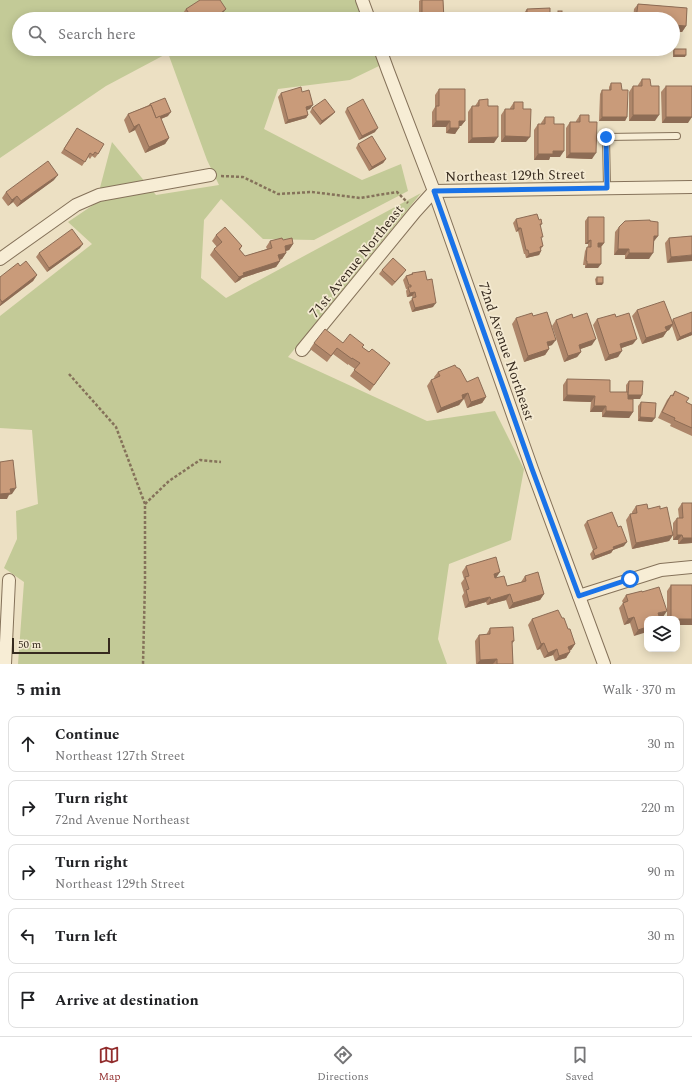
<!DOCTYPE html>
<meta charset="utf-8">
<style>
body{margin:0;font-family:Spectral,serif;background:#f2f2f2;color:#202124}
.controls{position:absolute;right:12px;bottom:12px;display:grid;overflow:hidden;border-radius:8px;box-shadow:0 2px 10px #0003}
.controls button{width:36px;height:36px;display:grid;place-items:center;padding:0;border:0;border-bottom:1px solid #e0e0e0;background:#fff;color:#202124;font:20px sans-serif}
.scale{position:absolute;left:12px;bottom:10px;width:98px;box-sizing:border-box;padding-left:4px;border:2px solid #362a1e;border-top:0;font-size:11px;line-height:14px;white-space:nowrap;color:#362a1e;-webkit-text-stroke:3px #f4ead2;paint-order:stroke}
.stop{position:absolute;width:12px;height:12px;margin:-9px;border:3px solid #1a73e8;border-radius:50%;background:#fff}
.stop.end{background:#1a73e8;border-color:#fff;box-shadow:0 1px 4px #0008}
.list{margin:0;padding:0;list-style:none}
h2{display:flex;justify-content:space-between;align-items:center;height:52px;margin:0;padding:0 16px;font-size:17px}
h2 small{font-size:13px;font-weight:400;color:#757577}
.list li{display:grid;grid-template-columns:26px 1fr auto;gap:12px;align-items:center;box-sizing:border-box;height:56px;margin:0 8px 8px;padding:0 8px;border:1px solid #e0e0e0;border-radius:8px}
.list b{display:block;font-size:15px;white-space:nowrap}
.list p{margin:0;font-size:13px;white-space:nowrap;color:#757577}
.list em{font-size:13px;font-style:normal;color:#757577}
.icon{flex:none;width:22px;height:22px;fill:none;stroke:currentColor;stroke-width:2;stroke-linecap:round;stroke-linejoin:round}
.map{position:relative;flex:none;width:692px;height:664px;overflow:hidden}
.search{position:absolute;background:#fff;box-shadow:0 2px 10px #0003;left:12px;right:12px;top:12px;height:44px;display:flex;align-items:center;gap:10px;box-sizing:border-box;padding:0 14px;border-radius:22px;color:#757577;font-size:15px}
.sheet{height:372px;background:#fff}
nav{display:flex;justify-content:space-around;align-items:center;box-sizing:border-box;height:56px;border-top:1px solid #e0e0e0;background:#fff;font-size:11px;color:#757577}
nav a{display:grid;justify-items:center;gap:2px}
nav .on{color:#922d2d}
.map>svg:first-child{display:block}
</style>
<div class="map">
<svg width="692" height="664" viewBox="0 0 692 664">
<rect width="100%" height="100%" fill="#ece0c3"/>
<!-- green -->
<path fill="#c3ca97" d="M 0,0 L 358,0 L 364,19 L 19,19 L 19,49 L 374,49 L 379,66 L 350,80 L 278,89 L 264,129 L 362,180 L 401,164 L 408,191 L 314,240 L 263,239 L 221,199 L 204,220 L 201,278 L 226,298 L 421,193 L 288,357 L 427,421 L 495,411 L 524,469 L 511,540 L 449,564 L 438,639 L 447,664 L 18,664 L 24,582 L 4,568 L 17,539 L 16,511 L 38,504 L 32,430 L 0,428 L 0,316 L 92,244 L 68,222 L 96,203 L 112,142 L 156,195 L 219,185 L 207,160 L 168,53 L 106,86 L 0,158 Z"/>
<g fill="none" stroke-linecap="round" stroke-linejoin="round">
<defs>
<path id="service" d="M 607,188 L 606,137 L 677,136"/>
<g id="minor">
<path d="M 362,0 L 369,19"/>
<path d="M 380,49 L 388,71 L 434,191 L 532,469 L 604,664"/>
<path d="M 0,259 L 76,205 L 99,195 L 210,175"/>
<path d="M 302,350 L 415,212 L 434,191 L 692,187"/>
<path d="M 579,596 L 661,570 L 692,567"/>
<path d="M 5,664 L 9,580"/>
</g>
</defs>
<!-- service casing -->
<use href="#service" stroke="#85725a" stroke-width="8"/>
<!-- minor casing -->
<use href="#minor" stroke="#85725a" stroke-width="14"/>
<!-- path -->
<g stroke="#85725a" stroke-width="2.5" stroke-dasharray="3 2" stroke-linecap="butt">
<path d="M 221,176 L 243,177 L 278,194 L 312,192 L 360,198 L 397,192 L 408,203"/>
<path d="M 69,374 L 116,427 L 145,504 L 145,582 L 143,664"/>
<path d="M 145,504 L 169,481 L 200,460 L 221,462"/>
</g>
<!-- service -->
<use href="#service" stroke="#f7edd5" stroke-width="6"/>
<!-- minor -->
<use href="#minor" stroke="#f7edd5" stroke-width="12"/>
</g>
<!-- wall -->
<g fill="#ad8569">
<path d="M 420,0 L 443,0 L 444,19 L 419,19 L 419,1 Z"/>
<path d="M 638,4 L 687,8 L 686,26 L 682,32 L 673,31 L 673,19 L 633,19 L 634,9 Z"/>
<path d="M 186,9 L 223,13 L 214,19 L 187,19 L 183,13 Z"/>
<path d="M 527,9 L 550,19 L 525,19 L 524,13 Z"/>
<path d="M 674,49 L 685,57 L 673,57 L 673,51 Z"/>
<path d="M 642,79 L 651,86 L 655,121 L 629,121 L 629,92 L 633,86 L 638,86 L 638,85 Z"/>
<path d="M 611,83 L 627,117 L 625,121 L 599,121 L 600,94 L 602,90 L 609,90 L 609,87 Z"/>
<path d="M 666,86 L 688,123 L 662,123 L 661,92 Z"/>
<path d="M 439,89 L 465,121 L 461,126 L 459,126 L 455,134 L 446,133 L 446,127 L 432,127 L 432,112 L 435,107 L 435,95 Z"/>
<path d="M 302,92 L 310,109 L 307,110 L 308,115 L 306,118 L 285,124 L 278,97 L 281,93 Z"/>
<path d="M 479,100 L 488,106 L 494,143 L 468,143 L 468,112 L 472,106 L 475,106 Z"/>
<path d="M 514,102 L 523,109 L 526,142 L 501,142 L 501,115 L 505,109 L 510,109 L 510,108 Z"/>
<path d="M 150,104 L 168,116 L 161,119 L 169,138 L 165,144 L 145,153 L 135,130 L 129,133 L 124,120 L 128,114 L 149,105 Z"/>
<path d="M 312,108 L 335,112 L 332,115 L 320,125 L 310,112 Z"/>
<path d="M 347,108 L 375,132 L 359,140 L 345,112 Z"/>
<path d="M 580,115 L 589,122 L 592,159 L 566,158 L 566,128 L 570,122 L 576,122 L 576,121 Z"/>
<path d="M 545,117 L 554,124 L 560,157 L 550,157 L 549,160 L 534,160 L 534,130 L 538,124 L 541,124 L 541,123 Z"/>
<path d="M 75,131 L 98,154 L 95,158 L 92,156 L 90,159 L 88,157 L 82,166 L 61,153 Z"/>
<path d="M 358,144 L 386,159 L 383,163 L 369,171 L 356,148 Z"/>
<path d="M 54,180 L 17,207 L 13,202 L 8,206 L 2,198 L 6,192 Z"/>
<path d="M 588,217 L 604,243 L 601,247 L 598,268 L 585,268 L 585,265 L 583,265 L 585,251 L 587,247 L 588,247 L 588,244 L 585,244 L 585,221 Z"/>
<path d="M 516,219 L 539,220 L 542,224 L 540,226 L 541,239 L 543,246 L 541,249 L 541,251 L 539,255 L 526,258 L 525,254 L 524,254 L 518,231 L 516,232 L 513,223 Z"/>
<path d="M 650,221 L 658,236 L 654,241 L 649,259 L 625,259 L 625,255 L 614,255 L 615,232 L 619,227 Z"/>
<path d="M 216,235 L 242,246 L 240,250 L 245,256 L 267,249 L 266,247 L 270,241 L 283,240 L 293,244 L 289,250 L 286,251 L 286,253 L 282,259 L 280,260 L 280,261 L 276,267 L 242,278 L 240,280 L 235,283 L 210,255 L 214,249 L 217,247 L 212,241 Z"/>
<path d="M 692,236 L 667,263 L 665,243 L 669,238 Z"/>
<path d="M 80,248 L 47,272 L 36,257 L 39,253 Z"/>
<path d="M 382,270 L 403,274 L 392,286 L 379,274 Z"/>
<path d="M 412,273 L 433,307 L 412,312 L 409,302 L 413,298 L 412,296 L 407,297 L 406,291 L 407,289 L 406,289 L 403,280 L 406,276 L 411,274 Z"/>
<path d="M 37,275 L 33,281 L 0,306 L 0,277 Z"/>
<path d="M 597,277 L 603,283 L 602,285 L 596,285 L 595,279 Z"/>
<path d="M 637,310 L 672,321 L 673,319 L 692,335 L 677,341 L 672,326 L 669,330 L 667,331 L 663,337 L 642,344 L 632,316 Z"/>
<path d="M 616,317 L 633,344 L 621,348 L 618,357 L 605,361 L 593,325 L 597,319 Z"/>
<path d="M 516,318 L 552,345 L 548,346 L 549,349 L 545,355 L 524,362 L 512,324 Z"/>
<path d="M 573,318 L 592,345 L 580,349 L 581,352 L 577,357 L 564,362 L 552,326 L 556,320 Z"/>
<path d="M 314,343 L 343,343 L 362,347 L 369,352 L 390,363 L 370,391 L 350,376 L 355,369 L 348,364 L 348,365 L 333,354 L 327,362 L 310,349 Z"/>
<path d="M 456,367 L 467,382 L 486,397 L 482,403 L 467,408 L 464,399 L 459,405 L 437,413 L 427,386 L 431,380 L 435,379 L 434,377 L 438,372 Z"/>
<path d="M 567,379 L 610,392 L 626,392 L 626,385 L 629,381 L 640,399 L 628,399 L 633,412 L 629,418 L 602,417 L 602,412 L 590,412 L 591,402 L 563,401 L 563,385 Z"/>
<path d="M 675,391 L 686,402 L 692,405 L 692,436 L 670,426 L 671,424 L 658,418 L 667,400 L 671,395 L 672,395 Z"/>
<path d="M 641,402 L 652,422 L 638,421 L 638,406 Z"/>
<path d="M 682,503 L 692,503 L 692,543 L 678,544 L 678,540 L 673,540 L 673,535 L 669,541 L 632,549 L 626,520 L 630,514 L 632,514 L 632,512 L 636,506 L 648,509 L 660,509 L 673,534 L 673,523 L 677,518 L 679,518 L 678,509 Z"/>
<path d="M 587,521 L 624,546 L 613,550 L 611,553 L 592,560 L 590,554 L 593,550 L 584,525 Z"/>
<path d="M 466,566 L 496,578 L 507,586 L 521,582 L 525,576 L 544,594 L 540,600 L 509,609 L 506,600 L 487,605 L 486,602 L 465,608 L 462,596 L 464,593 L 461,583 L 464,579 L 462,572 Z"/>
<path d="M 671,585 L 677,619 L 667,619 L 667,591 Z"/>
<path d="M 642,592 L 663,617 L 659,618 L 634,636 L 630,623 L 624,625 L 619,608 L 623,603 L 622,601 L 626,595 Z"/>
<path d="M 562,618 L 568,629 L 575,644 L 571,650 L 569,651 L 566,658 L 555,661 L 553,655 L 544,658 L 540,649 L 537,650 L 528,625 L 532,619 Z"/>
<path d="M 490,628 L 514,641 L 512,644 L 513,664 L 476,664 L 475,641 L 479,635 L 486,635 Z"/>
</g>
<!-- shaded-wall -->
<g fill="#8d6c55">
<path d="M 226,9 L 223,13 L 214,19 L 212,19 Z"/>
<path d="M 558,15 L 562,15 L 561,17 L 556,17 Z"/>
<path d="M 673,25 L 686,26 L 682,32 L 673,31 Z"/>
<path d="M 674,55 L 686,55 L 685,57 L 673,57 Z"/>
<path d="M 313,105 L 310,109 L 304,111 L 306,107 Z"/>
<path d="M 171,112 L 168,116 L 153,122 L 156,118 Z"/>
<path d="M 335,112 L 332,115 L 320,125 L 322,121 Z"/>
<path d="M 308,115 L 306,118 L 285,124 L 288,120 Z"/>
<path d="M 633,115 L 659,115 L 655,121 L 629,121 Z"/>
<path d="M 602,117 L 627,117 L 625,121 L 599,121 Z"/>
<path d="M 666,117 L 692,117 L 688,123 L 662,123 Z"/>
<path d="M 436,121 L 450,121 L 446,127 L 432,127 Z"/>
<path d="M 459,121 L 465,121 L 461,126 L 455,126 Z"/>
<path d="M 139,124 L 135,130 L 129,133 L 134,127 Z"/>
<path d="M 378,128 L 375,132 L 359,140 L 362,136 Z"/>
<path d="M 450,128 L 459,128 L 455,134 L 446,133 Z"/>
<path d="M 505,136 L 530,137 L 526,142 L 501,142 Z"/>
<path d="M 498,137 L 494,143 L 468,143 L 472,138 Z"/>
<path d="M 169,138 L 165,144 L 145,153 L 149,147 Z"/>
<path d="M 553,151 L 564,151 L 560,157 L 550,157 L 549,160 L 534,160 L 538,154 Z"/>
<path d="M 570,153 L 596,153 L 592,159 L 566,158 Z"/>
<path d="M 386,159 L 383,163 L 369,171 L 372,167 Z"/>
<path d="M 58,175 L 54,180 L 17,207 L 21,201 Z"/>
<path d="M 17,196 L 13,202 L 8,206 L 12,200 Z"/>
<path d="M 518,228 L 521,228 L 518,231 L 516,232 Z"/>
<path d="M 654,236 L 658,236 L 654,241 Z"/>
<path d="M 591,240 L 588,244 L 585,244 L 588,241 Z"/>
<path d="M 598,243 L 604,243 L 601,247 L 595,247 Z"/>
<path d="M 83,244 L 80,248 L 47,272 L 49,268 Z"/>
<path d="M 293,244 L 289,250 L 281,252 L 285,246 Z"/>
<path d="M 618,249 L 629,249 L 625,255 L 614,255 Z"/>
<path d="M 541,251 L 539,255 L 526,258 L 529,254 Z"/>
<path d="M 286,253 L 282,259 L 274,261 L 278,255 Z"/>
<path d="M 629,253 L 653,253 L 649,259 L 625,259 Z"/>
<path d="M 692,255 L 692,261 L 667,263 L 671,257 Z"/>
<path d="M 280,261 L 276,267 L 242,278 L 240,280 L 235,283 L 239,277 L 243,273 Z"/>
<path d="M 587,264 L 601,264 L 598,268 L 585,268 Z"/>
<path d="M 406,270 L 403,274 L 392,286 L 395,282 Z"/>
<path d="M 37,275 L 33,281 L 0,306 L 0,305 L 2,302 Z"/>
<path d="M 597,283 L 603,283 L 602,285 L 596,285 Z"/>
<path d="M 415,292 L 412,296 L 407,297 L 410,293 Z"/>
<path d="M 436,303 L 433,307 L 412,312 L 415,308 Z"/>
<path d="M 673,324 L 669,330 L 667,331 L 663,337 L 642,344 L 646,338 L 665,327 Z"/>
<path d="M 692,332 L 692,335 L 677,341 L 680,337 Z"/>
<path d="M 596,339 L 592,345 L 575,351 L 579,345 Z"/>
<path d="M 637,339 L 633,344 L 616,350 L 620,344 Z"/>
<path d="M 556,340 L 552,345 L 543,348 L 547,342 Z"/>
<path d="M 549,349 L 545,355 L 524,362 L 528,356 Z"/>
<path d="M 622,351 L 618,357 L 605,361 L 609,355 Z"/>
<path d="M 581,352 L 577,357 L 564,362 L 568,356 Z"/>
<path d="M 468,393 L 464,399 L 458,401 L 462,395 Z"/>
<path d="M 567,395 L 595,396 L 591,402 L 563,401 Z"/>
<path d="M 628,395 L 642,395 L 640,399 L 626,399 Z"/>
<path d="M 486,397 L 482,403 L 467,408 L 471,402 Z"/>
<path d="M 463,399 L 459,405 L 437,413 L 441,408 Z"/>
<path d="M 594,406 L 606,406 L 602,412 L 590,412 Z"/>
<path d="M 606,411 L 633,412 L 629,418 L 602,417 Z"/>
<path d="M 640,417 L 655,418 L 652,422 L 638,421 Z"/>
<path d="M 16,488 L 12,494 L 9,495 L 7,499 L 0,499 L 0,494 L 10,489 Z"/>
<path d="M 673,535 L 669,541 L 632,549 L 636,543 Z"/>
<path d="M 677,535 L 682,535 L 678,540 L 673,540 Z"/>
<path d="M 683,538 L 692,538 L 692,543 L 678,544 Z"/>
<path d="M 627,542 L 624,546 L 613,550 L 611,553 L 592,560 L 595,556 L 613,547 Z"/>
<path d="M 500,572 L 496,578 L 490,580 L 494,574 Z"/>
<path d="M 510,594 L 506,600 L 487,605 L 491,600 Z"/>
<path d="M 544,594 L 540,600 L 509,609 L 513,603 Z"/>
<path d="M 490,597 L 486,602 L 465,608 L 469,602 Z"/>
<path d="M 667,611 L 663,617 L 654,619 L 658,613 Z"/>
<path d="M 634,617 L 630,623 L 624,625 L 628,619 Z"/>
<rect x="677" y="619" width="15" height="6"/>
<path d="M 647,627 L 647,632 L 634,636 L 638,630 Z"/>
<path d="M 544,643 L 540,649 L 537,650 L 541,644 Z"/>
<path d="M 575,644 L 571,650 L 564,652 L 568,647 Z"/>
<path d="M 557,649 L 553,655 L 544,658 L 548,653 Z"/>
<path d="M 570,652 L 566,658 L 555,661 L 559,656 Z"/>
<path d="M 497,659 L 493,664 L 477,664 L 480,660 Z"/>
</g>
<!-- building -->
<g fill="#c99b7a" stroke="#8d6c55">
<path d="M 200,0 L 220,0 L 226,9 L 213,19 L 212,18 L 210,19 L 193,19 L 186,9 Z"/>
<path d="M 422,0 L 443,0 L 444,19 L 422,19 Z"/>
<path d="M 638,4 L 687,8 L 686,26 L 673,25 L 673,19 L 636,19 Z"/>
<path d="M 550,8 L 550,19 L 527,19 L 527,9 Z"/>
<rect x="558" y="11" width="4" height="4"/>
<rect x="674" y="49" width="12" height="6"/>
<path d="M 642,79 L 650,79 L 651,86 L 659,86 L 659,115 L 633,115 L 633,86 L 642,86 Z"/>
<path d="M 611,83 L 621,83 L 622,90 L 628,90 L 627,117 L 602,117 L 602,90 L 611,90 Z"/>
<rect x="666" y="86" width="26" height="31"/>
<path d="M 301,87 L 302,92 L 309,90 L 313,105 L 306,107 L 308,115 L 288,120 L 281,93 Z"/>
<path d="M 439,89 L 465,89 L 465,121 L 459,121 L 459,128 L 450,128 L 450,121 L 436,121 L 436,106 L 439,106 Z"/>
<path d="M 165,98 L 171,112 L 156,118 L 151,105 L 150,105 L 150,104 Z"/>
<path d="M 325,99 L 335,112 L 322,121 L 312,108 Z"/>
<path d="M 363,99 L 378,128 L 362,136 L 347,108 Z"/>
<path d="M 488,99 L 488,106 L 498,106 L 498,137 L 472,138 L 472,106 L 479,106 L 479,100 Z"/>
<path d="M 514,102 L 523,102 L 523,109 L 531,109 L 530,137 L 505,136 L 505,109 L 514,109 Z"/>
<path d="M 151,105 L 156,118 L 160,116 L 169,138 L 149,147 L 139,124 L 134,127 L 128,114 Z"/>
<path d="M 580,115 L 589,115 L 589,122 L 597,122 L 596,153 L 570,153 L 570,122 L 580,122 Z"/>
<path d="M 545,117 L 554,117 L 554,124 L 564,124 L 564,151 L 553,151 L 553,154 L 538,154 L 538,124 L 545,124 Z"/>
<path d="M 77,128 L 104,144 L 98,154 L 95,152 L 93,155 L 90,153 L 85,162 L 64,149 Z"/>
<path d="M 372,136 L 386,159 L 372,167 L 358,144 Z"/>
<path d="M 48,161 L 58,175 L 21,201 L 17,196 L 12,200 L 6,192 Z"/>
<path d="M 537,214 L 539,220 L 541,219 L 542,224 L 540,224 L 543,237 L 541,237 L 543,246 L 540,247 L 541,251 L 529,254 L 528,250 L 526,250 L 521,228 L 518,228 L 516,219 Z"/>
<path d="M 588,217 L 604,217 L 604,243 L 598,243 L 598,247 L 601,247 L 601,264 L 587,264 L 587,261 L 586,261 L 587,247 L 591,247 L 591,240 L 588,241 Z"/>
<path d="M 650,220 L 650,221 L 658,222 L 658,236 L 654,236 L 653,253 L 629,253 L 629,249 L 618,249 L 619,227 L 625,221 Z"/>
<path d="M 225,227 L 242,246 L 239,249 L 245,256 L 272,248 L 270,241 L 282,238 L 283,240 L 292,238 L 293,244 L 285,246 L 286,253 L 278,255 L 280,261 L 243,273 L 244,275 L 239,277 L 214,249 L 222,242 L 216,235 Z"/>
<path d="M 72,229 L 83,244 L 49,268 L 39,253 Z"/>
<path d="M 692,236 L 692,255 L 671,257 L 669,238 Z"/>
<path d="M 393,258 L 406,270 L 395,282 L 382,270 Z"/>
<path d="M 26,261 L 37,275 L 2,302 L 0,299 L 0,277 L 18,263 L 20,266 Z"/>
<path d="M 425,271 L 427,280 L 432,279 L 436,303 L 415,308 L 412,298 L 416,297 L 415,292 L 410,293 L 408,287 L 411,287 L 411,285 L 409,285 L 406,276 L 413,274 L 412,273 Z"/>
<rect x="597" y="277" width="6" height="6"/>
<path d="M 664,301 L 673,324 L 665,327 L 667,331 L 646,338 L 637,310 Z"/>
<path d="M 547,312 L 556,340 L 547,342 L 549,349 L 528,356 L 516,318 L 532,313 L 533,316 Z"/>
<path d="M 692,312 L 692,332 L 680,337 L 673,319 Z"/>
<path d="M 587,313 L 596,339 L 579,345 L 581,352 L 568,356 L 556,320 L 572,314 L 573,318 Z"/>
<path d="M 629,313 L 637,339 L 620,344 L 622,351 L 609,355 L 597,319 L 615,314 L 616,317 Z"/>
<path d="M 325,329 L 343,343 L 350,334 L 364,345 L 362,347 L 369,352 L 372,349 L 390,363 L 374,385 L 354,370 L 360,363 L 352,358 L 352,359 L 337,348 L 331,356 L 314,343 Z"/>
<path d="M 455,365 L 456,367 L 460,369 L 467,382 L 478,377 L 486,397 L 471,402 L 468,393 L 462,395 L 463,399 L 441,408 L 431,380 L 440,376 L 438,372 Z"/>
<path d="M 567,379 L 610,380 L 610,392 L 628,392 L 628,399 L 633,399 L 633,412 L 606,411 L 606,406 L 594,406 L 595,396 L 567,395 Z"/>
<path d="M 629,381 L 643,381 L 642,395 L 628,395 Z"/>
<path d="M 675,391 L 689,398 L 686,402 L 692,405 L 692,428 L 674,420 L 675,418 L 662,412 L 671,395 L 673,396 Z"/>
<path d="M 641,402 L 656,403 L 655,418 L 640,417 Z"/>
<path d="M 13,460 L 16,488 L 10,489 L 11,493 L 0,494 L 0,462 Z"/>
<path d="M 682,503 L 692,503 L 692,538 L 683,538 L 682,535 L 677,535 L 677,518 L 683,518 Z"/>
<path d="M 647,504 L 648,509 L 660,506 L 660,509 L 667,507 L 673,535 L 636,543 L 630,514 L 637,513 L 636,506 Z"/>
<path d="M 612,512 L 618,527 L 621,526 L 627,542 L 613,547 L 614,549 L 595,556 L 593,550 L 597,548 L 587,521 Z"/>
<path d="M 496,557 L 500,572 L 494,574 L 495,578 L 504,576 L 507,586 L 526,581 L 525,576 L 538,572 L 544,594 L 513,603 L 510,594 L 491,600 L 490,597 L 469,602 L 466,590 L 469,589 L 465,577 L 469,576 L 466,566 Z"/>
<rect x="671" y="585" width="21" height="34"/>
<path d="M 659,587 L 667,611 L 658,613 L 660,619 L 647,619 L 647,627 L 638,630 L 634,617 L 628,619 L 623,603 L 628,601 L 626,595 L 642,591 L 642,592 Z"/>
<path d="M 558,610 L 562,618 L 564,618 L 568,629 L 570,629 L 575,644 L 568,647 L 570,652 L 559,656 L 557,649 L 548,653 L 544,643 L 541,644 L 532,619 Z"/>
<path d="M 513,627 L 514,641 L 512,641 L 513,664 L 497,664 L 497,659 L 480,660 L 479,635 L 490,634 L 490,628 Z"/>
</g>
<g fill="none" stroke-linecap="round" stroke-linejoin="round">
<!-- route -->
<path stroke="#1a73e8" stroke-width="5" d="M 606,137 L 607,188 L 434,191 L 532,469 L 579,596 L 630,579"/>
</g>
<g text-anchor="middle" stroke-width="3.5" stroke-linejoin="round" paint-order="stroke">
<!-- street labels -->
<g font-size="14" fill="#362a1e" stroke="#f4ead2">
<text transform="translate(515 175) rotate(-1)" y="5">Northeast 129th Street</text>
<text transform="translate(356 261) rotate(-51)" y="5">71st Avenue Northeast</text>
<text transform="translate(507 351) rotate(71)" y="5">72nd Avenue Northeast</text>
</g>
</g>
</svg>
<div class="controls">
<button><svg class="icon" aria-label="layers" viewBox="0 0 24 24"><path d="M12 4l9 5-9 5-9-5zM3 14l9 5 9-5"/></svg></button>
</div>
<div class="scale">50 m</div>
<div class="stop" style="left:630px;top:579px"></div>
<div class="stop end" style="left:606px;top:137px"></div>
<div class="search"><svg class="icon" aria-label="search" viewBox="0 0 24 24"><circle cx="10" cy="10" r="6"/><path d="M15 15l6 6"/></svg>Search here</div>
</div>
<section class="sheet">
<h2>5 min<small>Walk · 370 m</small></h2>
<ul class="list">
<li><svg class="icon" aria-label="ahead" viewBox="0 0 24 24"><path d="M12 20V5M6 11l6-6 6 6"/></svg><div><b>Continue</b><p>Northeast 127th Street</p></div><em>30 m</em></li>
<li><svg class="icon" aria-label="right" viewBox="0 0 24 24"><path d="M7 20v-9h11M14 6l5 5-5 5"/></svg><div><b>Turn right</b><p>72nd Avenue Northeast</p></div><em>220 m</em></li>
<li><svg class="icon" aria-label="right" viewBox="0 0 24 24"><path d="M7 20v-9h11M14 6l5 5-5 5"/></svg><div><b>Turn right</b><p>Northeast 129th Street</p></div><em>90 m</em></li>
<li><svg class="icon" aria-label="left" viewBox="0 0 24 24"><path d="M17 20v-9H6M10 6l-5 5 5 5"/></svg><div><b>Turn left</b></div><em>30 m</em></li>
<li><svg class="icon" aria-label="arrive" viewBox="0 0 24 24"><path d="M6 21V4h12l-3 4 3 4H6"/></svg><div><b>Arrive at destination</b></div></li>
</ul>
</section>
<nav>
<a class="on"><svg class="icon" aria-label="map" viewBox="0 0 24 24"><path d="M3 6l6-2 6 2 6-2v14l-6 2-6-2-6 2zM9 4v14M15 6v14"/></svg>Map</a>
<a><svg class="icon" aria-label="directions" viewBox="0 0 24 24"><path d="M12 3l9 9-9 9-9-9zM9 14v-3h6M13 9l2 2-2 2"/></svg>Directions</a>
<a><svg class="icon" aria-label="saved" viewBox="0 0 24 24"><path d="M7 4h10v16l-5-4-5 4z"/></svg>Saved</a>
</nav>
